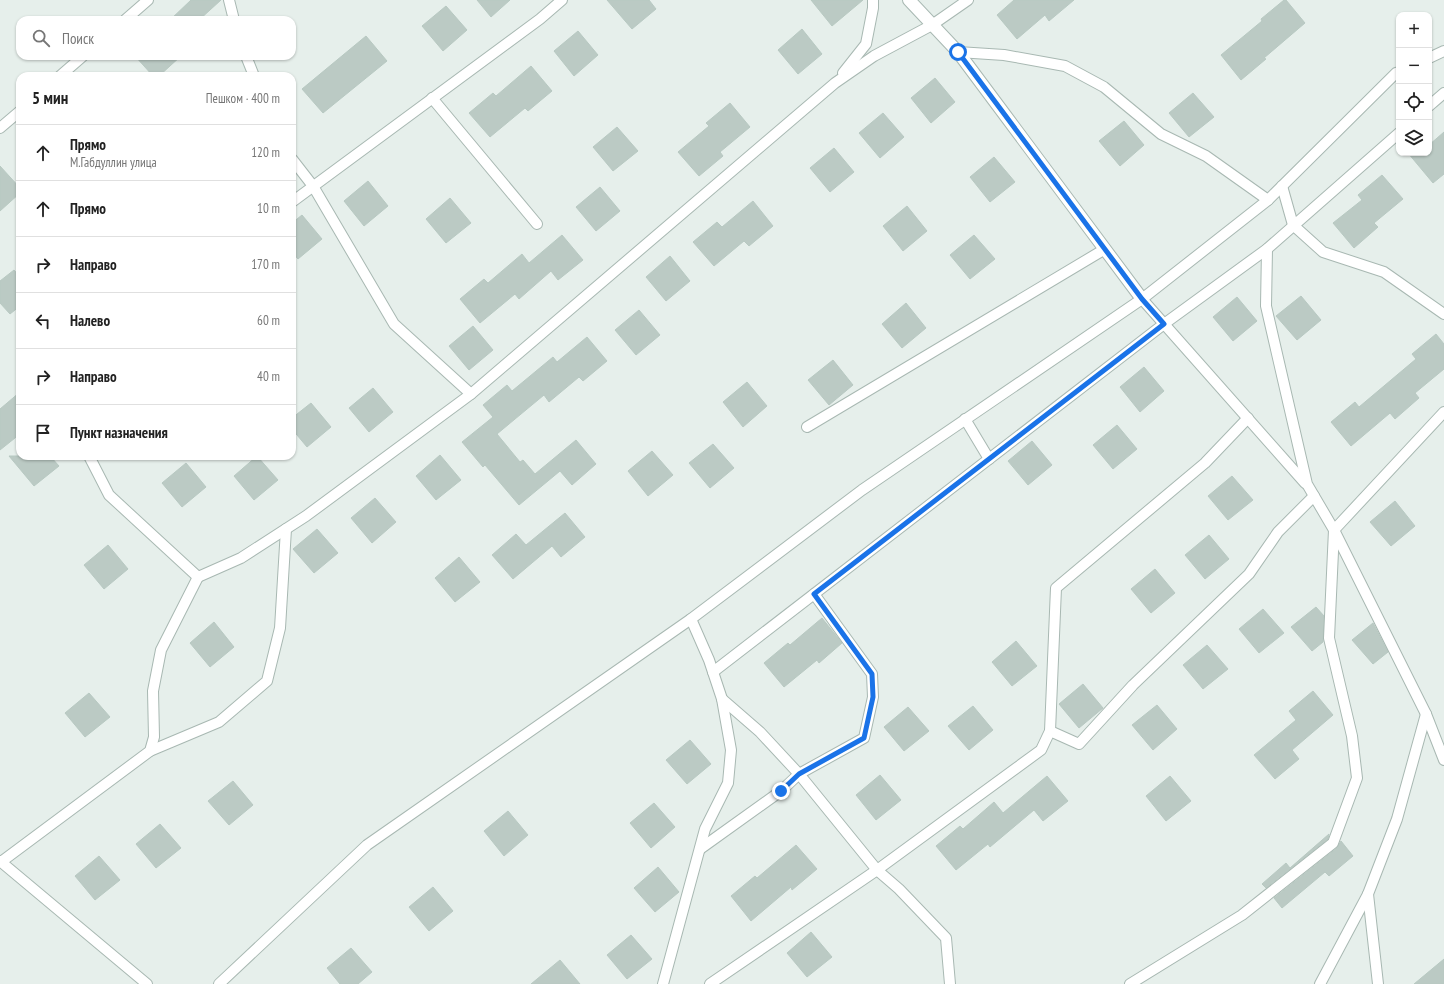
<!DOCTYPE html>
<html lang="ru">
<meta charset="utf-8">
<style>
body{margin:0;font-family:"PT Sans Narrow",sans-serif;background:#f6f6f6;color:#222}
.controls{position:absolute;right:12px;top:12px;display:grid;overflow:hidden;border-radius:8px;box-shadow:0 1px 3px #0004}
.controls button{width:36px;height:36px;display:grid;place-items:center;padding:0;border:0;border-bottom:1px solid #e0e0e0;background:#fff;color:#222;font:20px sans-serif}
.stop{position:absolute;width:12px;height:12px;margin:-9px;border:3px solid #1a73e8;border-radius:50%;background:#fff}
.stop.end{background:#1a73e8;border-color:#fff;box-shadow:0 1px 4px #0008}
.list{margin:0;padding:0;list-style:none}
h2{display:flex;justify-content:space-between;align-items:center;height:52px;margin:0;padding:0 16px;font-size:17px}
h2 small{font-size:13px;font-weight:400;color:#767676}
.list li{display:grid;grid-template-columns:26px 1fr auto;gap:12px;align-items:center;box-sizing:border-box;height:56px;padding:0 16px;border-top:1px solid #e0e0e0}
.list b{display:block;font-size:15px;white-space:nowrap}
.list p{margin:0;font-size:13px;white-space:nowrap;color:#767676}
.list em{font-size:13px;font-style:normal;color:#767676}
.icon{flex:none;width:22px;height:22px;fill:none;stroke:currentColor;stroke-width:2;stroke-linecap:round;stroke-linejoin:round}
.map{position:relative;flex:none;width:1444px;height:984px;overflow:hidden}
.search{position:absolute;background:#fff;box-shadow:0 1px 3px #0004;left:16px;top:16px;width:280px;height:44px;display:flex;align-items:center;gap:10px;box-sizing:border-box;padding:0 14px;border-radius:12px;color:#767676;font-size:15px}
.panel{position:absolute;background:#fff;box-shadow:0 1px 3px #0004;left:16px;top:72px;width:280px;height:388px;border-radius:12px}
.map>svg:first-child{display:block}
</style>
<div class="map">
<svg width="1444" height="984" viewBox="0 0 1444 984">
<rect width="100%" height="100%" fill="#e6efeb"/>
<!-- building -->
<g fill="#bbcac4" stroke="#b8c9c2">
<path d="M 191,0 L 221,0 L 199,20 L 170,20 Z"/>
<path d="M 477,0 L 510,0 L 491,17 Z"/>
<path d="M 607,0 L 649,0 L 656,9 L 632,29 Z"/>
<path d="M 811,0 L 863,0 L 832,26 Z"/>
<path d="M 1014,0 L 1074,0 L 1049,21 L 1045,15 L 1017,39 L 997,15 Z"/>
<path d="M 1284,0 L 1286,0 L 1305,23 L 1264,58 L 1266,59 L 1241,80 L 1221,55 L 1262,21 L 1261,19 Z"/>
<path d="M 446,6 L 467,30 L 443,51 L 422,26 Z"/>
<path d="M 802,29 L 822,54 L 798,74 L 778,50 Z"/>
<path d="M 578,31 L 598,55 L 574,76 L 554,51 Z"/>
<path d="M 366,36 L 387,61 L 323,113 L 302,89 Z"/>
<path d="M 135,56 L 181,56 L 159,76 L 153,76 Z"/>
<path d="M 531,66 L 552,91 L 528,111 L 525,108 L 490,137 L 469,113 L 493,93 L 496,96 Z"/>
<path d="M 935,78 L 955,102 L 931,123 L 911,98 Z"/>
<path d="M 1193,93 L 1214,117 L 1189,137 L 1169,113 Z"/>
<path d="M 730,103 L 750,127 L 720,152 L 723,156 L 699,176 L 678,152 L 709,126 L 706,123 Z"/>
<path d="M 883,113 L 904,137 L 880,158 L 859,133 Z"/>
<path d="M 1124,121 L 1144,145 L 1120,166 L 1099,141 Z"/>
<path d="M 617,127 L 638,151 L 613,171 L 593,147 Z"/>
<path d="M 1444,132 L 1444,174 L 1433,183 L 1408,153 L 1429,153 L 1429,145 Z"/>
<path d="M 834,148 L 854,172 L 830,192 L 810,168 Z"/>
<path d="M 994,157 L 1015,182 L 990,202 L 970,177 Z"/>
<path d="M 0,166 L 20,188 L 20,193 L 0,211 Z"/>
<path d="M 1382,175 L 1403,199 L 1374,223 L 1378,227 L 1354,248 L 1333,223 L 1362,200 L 1358,195 Z"/>
<path d="M 368,181 L 388,206 L 364,226 L 344,201 Z"/>
<path d="M 600,187 L 620,211 L 596,231 L 576,207 Z"/>
<path d="M 450,198 L 471,223 L 446,243 L 426,219 Z"/>
<path d="M 753,201 L 773,226 L 749,246 L 744,241 L 714,266 L 693,242 L 717,222 L 722,227 Z"/>
<path d="M 907,206 L 927,231 L 903,251 L 883,226 Z"/>
<path d="M 302,215 L 322,239 L 298,259 L 292,252 L 292,223 Z"/>
<path d="M 562,235 L 583,260 L 558,280 L 551,271 L 519,299 L 515,294 L 480,323 L 460,299 L 484,279 L 488,283 L 522,254 L 529,263 Z"/>
<path d="M 974,235 L 995,259 L 970,279 L 950,255 Z"/>
<path d="M 670,256 L 690,281 L 666,301 L 646,277 Z"/>
<path d="M 14,270 L 20,277 L 20,306 L 10,314 L 0,303 L 0,281 Z"/>
<path d="M 1301,296 L 1321,320 L 1297,340 L 1276,316 Z"/>
<path d="M 1237,297 L 1257,321 L 1233,341 L 1213,317 Z"/>
<path d="M 906,303 L 926,328 L 902,348 L 882,324 Z"/>
<path d="M 639,310 L 660,335 L 636,355 L 615,330 Z"/>
<path d="M 473,326 L 493,350 L 469,370 L 449,346 Z"/>
<path d="M 1436,334 L 1444,344 L 1444,369 L 1415,393 L 1419,398 L 1395,419 L 1390,413 L 1351,446 L 1331,422 L 1355,402 L 1359,407 L 1416,359 L 1412,354 Z"/>
<path d="M 587,337 L 607,361 L 583,381 L 579,377 L 549,402 L 544,395 L 497,434 L 520,462 L 523,460 L 535,474 L 576,440 L 596,464 L 572,485 L 560,471 L 519,505 L 485,465 L 483,467 L 462,442 L 493,417 L 483,405 L 507,385 L 512,391 L 553,357 L 557,362 Z"/>
<path d="M 833,360 L 853,385 L 829,405 L 808,380 Z"/>
<path d="M 1144,367 L 1164,391 L 1140,412 L 1120,387 Z"/>
<path d="M 747,382 L 767,406 L 743,427 L 723,402 Z"/>
<path d="M 373,388 L 393,412 L 369,432 L 349,408 Z"/>
<path d="M 20,392 L 20,434 L 0,450 L 0,409 Z"/>
<path d="M 311,403 L 331,427 L 307,447 L 292,429 L 292,418 Z"/>
<path d="M 1117,425 L 1137,449 L 1113,469 L 1093,445 Z"/>
<path d="M 1032,441 L 1052,465 L 1028,485 L 1008,461 Z"/>
<path d="M 713,444 L 734,468 L 710,488 L 689,463 Z"/>
<path d="M 652,451 L 673,475 L 648,496 L 628,471 Z"/>
<path d="M 440,455 L 461,480 L 436,500 L 416,476 Z"/>
<path d="M 9,456 L 50,456 L 59,466 L 34,486 Z"/>
<path d="M 257,456 L 278,480 L 254,500 L 234,476 Z"/>
<path d="M 186,463 L 206,487 L 182,507 L 162,483 Z"/>
<path d="M 1232,476 L 1253,500 L 1228,520 L 1208,496 Z"/>
<path d="M 375,498 L 396,522 L 372,543 L 351,518 Z"/>
<path d="M 1395,501 L 1415,526 L 1391,546 L 1370,522 Z"/>
<path d="M 565,513 L 585,537 L 561,557 L 552,546 L 513,579 L 492,555 L 516,534 L 526,545 Z"/>
<path d="M 317,529 L 338,553 L 314,573 L 293,549 Z"/>
<path d="M 1209,535 L 1229,559 L 1205,579 L 1185,555 Z"/>
<path d="M 108,545 L 128,569 L 104,589 L 84,565 Z"/>
<path d="M 459,557 L 480,582 L 455,602 L 435,578 Z"/>
<path d="M 1155,569 L 1175,593 L 1151,613 L 1131,589 Z"/>
<path d="M 1316,607 L 1324,616 L 1323,642 L 1312,651 L 1291,627 Z"/>
<path d="M 1263,609 L 1284,633 L 1259,653 L 1239,629 Z"/>
<path d="M 822,618 L 842,643 L 819,663 L 817,660 L 784,687 L 764,663 L 788,643 L 790,645 Z"/>
<path d="M 214,622 L 234,647 L 210,667 L 190,643 Z"/>
<path d="M 1373,623 L 1388,652 L 1373,664 L 1352,640 Z"/>
<path d="M 1016,641 L 1037,666 L 1012,686 L 992,662 Z"/>
<path d="M 1207,645 L 1228,669 L 1203,689 L 1183,665 Z"/>
<path d="M 1083,684 L 1103,708 L 1079,728 L 1059,704 Z"/>
<path d="M 1313,691 L 1333,715 L 1292,750 L 1299,759 L 1275,779 L 1254,755 L 1296,720 L 1289,711 Z"/>
<path d="M 89,693 L 110,717 L 85,737 L 65,713 Z"/>
<path d="M 1157,705 L 1177,729 L 1153,750 L 1132,725 Z"/>
<path d="M 973,706 L 993,730 L 969,750 L 948,726 Z"/>
<path d="M 908,707 L 929,731 L 904,751 L 884,727 Z"/>
<path d="M 690,740 L 711,764 L 687,784 L 666,760 Z"/>
<path d="M 880,775 L 901,800 L 876,820 L 856,795 Z"/>
<path d="M 1047,776 L 1068,801 L 1043,821 L 1034,810 L 990,847 L 988,844 L 956,870 L 936,846 L 960,826 L 963,829 L 994,802 L 1003,813 Z"/>
<path d="M 1170,776 L 1191,801 L 1166,821 L 1146,796 Z"/>
<path d="M 233,781 L 253,805 L 229,825 L 208,801 Z"/>
<path d="M 654,803 L 675,827 L 651,848 L 630,823 Z"/>
<path d="M 508,811 L 528,835 L 504,856 L 484,831 Z"/>
<path d="M 160,824 L 181,848 L 156,868 L 136,844 Z"/>
<path d="M 1329,834 L 1328,839 L 1266,888 L 1262,884 L 1286,863 L 1290,868 Z"/>
<path d="M 1341,841 L 1353,856 L 1329,876 L 1325,872 L 1282,908 L 1274,898 L 1337,848 Z"/>
<path d="M 796,845 L 817,869 L 792,890 L 791,887 L 751,921 L 731,896 L 755,876 L 757,878 Z"/>
<path d="M 99,856 L 120,880 L 95,900 L 75,876 Z"/>
<path d="M 658,867 L 679,892 L 655,912 L 634,888 Z"/>
<path d="M 433,887 L 453,911 L 429,931 L 409,907 Z"/>
<path d="M 811,932 L 832,957 L 807,977 L 787,953 Z"/>
<path d="M 631,935 L 652,959 L 627,979 L 607,955 Z"/>
<path d="M 351,948 L 372,972 L 358,984 L 340,984 L 327,968 Z"/>
<path d="M 1444,959 L 1444,984 L 1414,984 Z"/>
<path d="M 560,960 L 580,984 L 531,984 Z"/>
</g>
<g fill="none" stroke-linecap="round" stroke-linejoin="round">
<defs>
<g id="service">
<path d="M 229,0 L 234,20"/>
<path d="M 125,20 L 148,0"/>
<path d="M 958,52 L 1004,55 L 1065,66 L 1104,87 L 1161,134 L 1206,156 L 1268,200"/>
<path d="M 246,56 L 254,76"/>
<path d="M 1429,58 L 1444,51"/>
<path d="M 843,73 L 866,44 L 873,8 L 873,0"/>
<path d="M 60,76 L 83,56"/>
<path d="M 432,98 L 537,224"/>
<path d="M 1429,106 L 1444,93"/>
<path d="M 0,128 L 20,111"/>
<path d="M 292,159 L 313,186 L 394,324 L 471,394"/>
<path d="M 1282,186 L 1293,225 L 1323,252 L 1384,272 L 1444,314"/>
<path d="M 292,202 L 540,19 L 562,0"/>
<path d="M 1267,249 L 1266,306 L 1307,484 L 1334,530 L 1426,714 L 1444,760"/>
<path d="M 1142,299 L 1305,483"/>
<path d="M 965,419 L 989,459"/>
<path d="M 807,427 L 1105,249"/>
<path d="M 89,456 L 109,495 L 198,577 L 241,558 L 306,516 L 471,394 L 835,83 L 874,56 L 932,25 L 968,0"/>
<path d="M 713,672 L 1164,324 L 1267,249 L 1399,133"/>
<path d="M 722,699 L 760,732 L 799,774 L 877,870 L 899,889 L 946,938 L 950,984"/>
<path d="M 1050,731 L 1079,744 L 1133,685 L 1249,574 L 1278,532 L 1314,496"/>
<path d="M 150,751 L 219,722 L 267,681 L 280,628 L 286,529"/>
<path d="M 700,849 L 781,791 L 799,774 L 864,738 L 873,697 L 872,674 L 814,594"/>
<path d="M 0,861 L 147,984"/>
<path d="M 1,862 L 150,751 L 154,737 L 153,691 L 161,650 L 198,577"/>
<path d="M 219,984 L 367,845 L 691,619 L 862,490 L 1142,299 L 1268,200 L 1396,73 L 1399,72"/>
<path d="M 663,984 L 705,829 L 728,783 L 731,750 L 722,699 L 709,660 L 691,619"/>
<path d="M 710,984 L 877,870 L 1041,750 L 1050,731 L 1056,588 L 1205,463 L 1248,418"/>
<path d="M 1130,984 L 1242,915 L 1333,843 L 1357,778 L 1352,736 L 1329,638 L 1334,530 L 1444,412"/>
<path d="M 1320,984 L 1368,894"/>
<path d="M 1378,984 L 1368,894 L 1397,819 L 1426,714"/>
</g>
<path id="minor" d="M 909,0 L 958,52 L 1142,299"/>
</defs>
<!-- service casing -->
<use href="#service" stroke="#a8b8b2" stroke-width="12"/>
<!-- minor casing -->
<use href="#minor" stroke="#a8b8b2" stroke-width="14"/>
<!-- service -->
<use href="#service" stroke="#fff" stroke-width="10"/>
<!-- minor -->
<use href="#minor" stroke="#fff" stroke-width="12"/>
</g>
<g fill="none" stroke-linecap="round" stroke-linejoin="round">
<!-- route -->
<path stroke="#1a73e8" stroke-width="5" d="M 781,791 L 799,774 L 864,738 L 873,697 L 872,674 L 814,594 L 1164,324 L 1142,299 L 958,52"/>
</g>
</svg>
<div class="controls">
<button>+</button>
<button>−</button>
<button><svg class="icon" aria-label="locate" viewBox="0 0 24 24"><circle cx="12" cy="12" r="6"/><path d="M12 2v4M12 18v4M2 12h4M18 12h4"/></svg></button>
<button><svg class="icon" aria-label="layers" viewBox="0 0 24 24"><path d="M12 4l9 5-9 5-9-5zM3 14l9 5 9-5"/></svg></button>
</div>
<div class="stop" style="left:958px;top:52px"></div>
<div class="stop end" style="left:781px;top:791px"></div>
<div class="search"><svg class="icon" aria-label="search" viewBox="0 0 24 24"><circle cx="10" cy="10" r="6"/><path d="M15 15l6 6"/></svg>Поиск</div>
<section class="panel">
<h2>5 мин<small>Пешком · 400 m</small></h2>
<ul class="list">
<li><svg class="icon" aria-label="ahead" viewBox="0 0 24 24"><path d="M12 20V5M6 11l6-6 6 6"/></svg><div><b>Прямо</b><p>М.Габдуллин улица</p></div><em>120 m</em></li>
<li><svg class="icon" aria-label="ahead" viewBox="0 0 24 24"><path d="M12 20V5M6 11l6-6 6 6"/></svg><div><b>Прямо</b></div><em>10 m</em></li>
<li><svg class="icon" aria-label="right" viewBox="0 0 24 24"><path d="M7 20v-9h11M14 6l5 5-5 5"/></svg><div><b>Направо</b></div><em>170 m</em></li>
<li><svg class="icon" aria-label="left" viewBox="0 0 24 24"><path d="M17 20v-9H6M10 6l-5 5 5 5"/></svg><div><b>Налево</b></div><em>60 m</em></li>
<li><svg class="icon" aria-label="right" viewBox="0 0 24 24"><path d="M7 20v-9h11M14 6l5 5-5 5"/></svg><div><b>Направо</b></div><em>40 m</em></li>
<li><svg class="icon" aria-label="arrive" viewBox="0 0 24 24"><path d="M6 21V4h12l-3 4 3 4H6"/></svg><div><b>Пункт назначения</b></div></li>
</ul>
</section>
</div>
